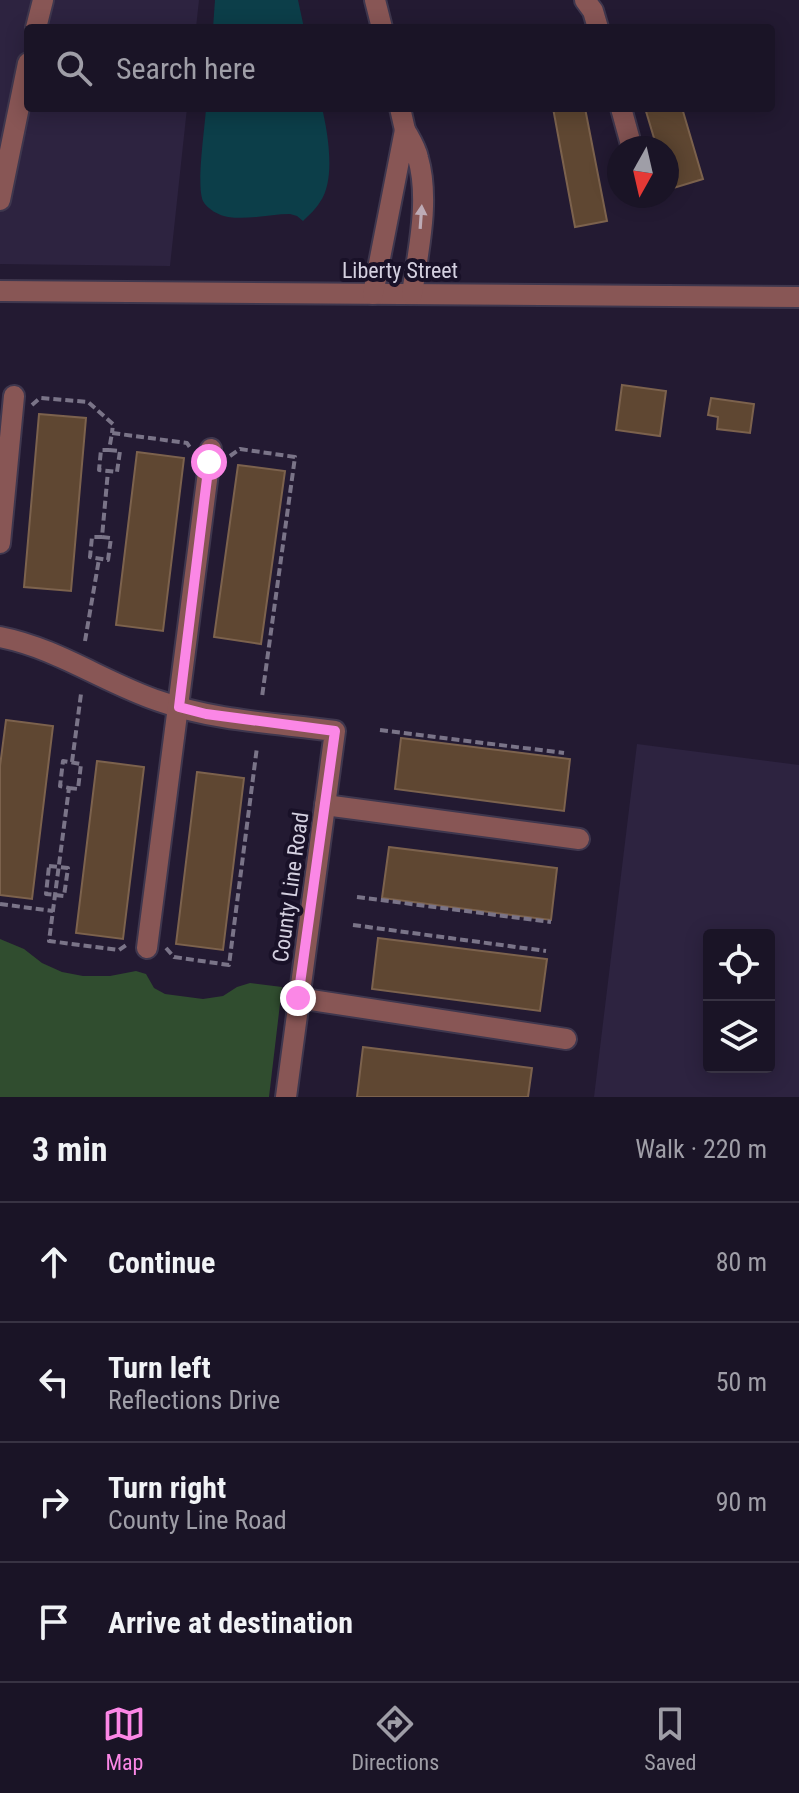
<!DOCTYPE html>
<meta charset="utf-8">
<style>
body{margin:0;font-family:"Roboto Condensed",sans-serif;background:#231d2e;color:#f1f3f6}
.controls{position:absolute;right:24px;bottom:24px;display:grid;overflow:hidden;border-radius:8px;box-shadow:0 4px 20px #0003}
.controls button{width:72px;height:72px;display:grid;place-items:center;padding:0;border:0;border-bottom:2px solid #383343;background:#1a1426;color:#f1f3f6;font:40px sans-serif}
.compass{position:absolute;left:607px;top:136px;width:72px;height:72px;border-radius:50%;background:#1a1426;box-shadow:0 4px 20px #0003;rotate:188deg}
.stop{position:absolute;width:24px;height:24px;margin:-18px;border:6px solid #fb87e6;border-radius:50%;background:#fff}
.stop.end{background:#fb87e6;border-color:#fff;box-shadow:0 2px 8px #0008}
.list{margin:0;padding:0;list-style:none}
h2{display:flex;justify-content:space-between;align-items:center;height:104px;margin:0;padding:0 32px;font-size:34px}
h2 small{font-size:26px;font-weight:400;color:#9f9ea7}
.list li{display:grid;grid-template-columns:52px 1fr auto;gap:24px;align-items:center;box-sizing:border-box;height:120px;padding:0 32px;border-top:2px solid #383343}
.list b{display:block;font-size:30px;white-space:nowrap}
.list p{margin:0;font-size:26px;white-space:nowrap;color:#9f9ea7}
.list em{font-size:26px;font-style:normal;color:#9f9ea7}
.icon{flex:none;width:44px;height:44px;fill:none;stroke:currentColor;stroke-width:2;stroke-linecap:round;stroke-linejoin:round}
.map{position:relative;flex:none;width:799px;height:1097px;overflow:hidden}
.search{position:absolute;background:#1a1426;box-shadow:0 4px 20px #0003;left:24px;right:24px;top:24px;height:88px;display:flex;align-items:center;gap:20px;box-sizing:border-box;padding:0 28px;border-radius:8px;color:#9f9ea7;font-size:30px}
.sheet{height:584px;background:#1a1426}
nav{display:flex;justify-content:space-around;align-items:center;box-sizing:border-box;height:112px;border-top:2px solid #383343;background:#1a1426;font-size:22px;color:#9f9ea7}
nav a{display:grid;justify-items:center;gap:4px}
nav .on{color:#fb87e6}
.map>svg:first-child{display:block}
</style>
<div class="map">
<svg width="799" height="1097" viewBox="0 0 799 1097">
<rect width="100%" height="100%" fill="#231a32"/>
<!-- built -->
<g fill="#2d2340" fill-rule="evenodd">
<path d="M 0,0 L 199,0 L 196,28 L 28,28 L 28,108 L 187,108 L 170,266 L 0,264 Z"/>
<path d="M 637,744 L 799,765 L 799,1097 L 594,1097 ZM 709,935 L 769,935 L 769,1067 L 709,1067 Z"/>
</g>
<!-- green -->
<path fill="#304d2f" d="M 0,939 L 24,949 L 42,963 L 62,972 L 83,976 L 110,976 L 136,971 L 146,974 L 154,988 L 165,994 L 203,999 L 223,996 L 237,987 L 250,983 L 282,987 L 269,1097 L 0,1097 Z"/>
<!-- water -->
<g fill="#0c3e49">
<path d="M 215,0 L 298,0 L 304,28 L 213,28 Z"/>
<path d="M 206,108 L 322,108 C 328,133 336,180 320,202 C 316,209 309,215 303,221 L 297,216 L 290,214 C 270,214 249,220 228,217 C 220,216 207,209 203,201 C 196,185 205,128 206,108 Z"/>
</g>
<!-- building -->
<g fill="#5f4732" stroke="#7c624d" stroke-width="2">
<path d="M 553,108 L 585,108 L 607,221 L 575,227 Z"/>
<path d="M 645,108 L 682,108 L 703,179 L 667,190 L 667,148 L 657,148 Z"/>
<path d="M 622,385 L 666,391 L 660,436 L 616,430 Z"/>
<path d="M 711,398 L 754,404 L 750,433 L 717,429 L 718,417 L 708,415 Z"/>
<path d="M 39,414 L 86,418 L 71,591 L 24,587 Z"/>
<path d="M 137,452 L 184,458 L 163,631 L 116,625 Z"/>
<path d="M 238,465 L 285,471 L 261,644 L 214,637 Z"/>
<path d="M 6,720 L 53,726 L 32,899 L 0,895 L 0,766 Z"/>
<path d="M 401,738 L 570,759 L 564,811 L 395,789 Z"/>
<path d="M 97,761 L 144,767 L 123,939 L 76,933 Z"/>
<path d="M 197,772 L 244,778 L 223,950 L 176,944 Z"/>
<path d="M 389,847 L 557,868 L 551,920 L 382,898 Z"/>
<path d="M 378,938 L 547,959 L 540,1011 L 372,989 Z"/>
<path d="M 363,1047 L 532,1068 L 528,1097 L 357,1097 Z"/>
</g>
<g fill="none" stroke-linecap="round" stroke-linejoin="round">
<defs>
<g id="minor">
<path d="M 375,0 L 382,28"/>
<path d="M 585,0 L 593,11 L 598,28"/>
<path d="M 36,28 L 43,0"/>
<path d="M 400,108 L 405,130"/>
<path d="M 621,108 L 632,148"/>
<path d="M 0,200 L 28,63"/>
<path d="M 0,291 L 799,297"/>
<path d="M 373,294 L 405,130 C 410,139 416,148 418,158 C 430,200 418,252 412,294"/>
<path d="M 0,543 L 14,396"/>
<path d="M 0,637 C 57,648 105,683 159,701 C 215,721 276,723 335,731 L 286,1097"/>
<path d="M 325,805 L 579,839"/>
<path d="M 147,948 L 211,449"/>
<path d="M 298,998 L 566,1039"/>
</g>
</defs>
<!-- minor casing -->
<use href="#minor" stroke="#3f374e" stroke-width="24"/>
<!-- path -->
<g stroke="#7a7488" stroke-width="4" stroke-dasharray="8 4" stroke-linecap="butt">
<path d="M 32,405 L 40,398 L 88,402 L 113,424 L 112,433"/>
<path d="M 109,450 L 120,451 L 117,472 L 99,470 L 101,450 L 109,450 L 112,433 L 187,443 L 191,449"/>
<path d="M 230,456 L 240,449 L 295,457 L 262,697"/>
<path d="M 102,537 L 111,538 L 108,560 L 90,557 L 92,537 L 102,537 L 108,471"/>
<path d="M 85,641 L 99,559"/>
<path d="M 380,730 L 564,753"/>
<path d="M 72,762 L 81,694"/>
<path d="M 69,788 L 78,789 L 81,764 L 63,761 L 60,786 L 69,788 L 49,941 L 119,950 L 129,943"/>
<path d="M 49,866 L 68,868 L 64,896 L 46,894 Z"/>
<path d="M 357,897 L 551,922"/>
<path d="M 0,904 L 53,911"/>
<path d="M 353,925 L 546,951"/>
<path d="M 166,948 L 174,957 L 229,965 L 257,747"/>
</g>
<!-- minor -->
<use href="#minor" stroke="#885655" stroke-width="20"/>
</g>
<!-- one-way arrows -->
<defs><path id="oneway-solid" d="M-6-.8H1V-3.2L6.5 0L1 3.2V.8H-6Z" transform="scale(2)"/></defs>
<use fill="#bdabb6" href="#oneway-solid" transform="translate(421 217) rotate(-86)"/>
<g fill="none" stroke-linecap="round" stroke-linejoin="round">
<!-- route -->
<path stroke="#fb87e6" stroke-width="10" d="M 209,462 L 179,707 L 206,714 L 335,731 L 298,998"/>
</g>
<g text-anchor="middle" stroke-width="8" stroke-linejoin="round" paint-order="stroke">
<!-- street labels -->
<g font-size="22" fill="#d4d0e0" stroke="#191128">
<text x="400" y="278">Liberty Street</text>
<text transform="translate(290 887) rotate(-82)" y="8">County Line Road</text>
</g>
</g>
</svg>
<div class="controls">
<button><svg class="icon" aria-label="locate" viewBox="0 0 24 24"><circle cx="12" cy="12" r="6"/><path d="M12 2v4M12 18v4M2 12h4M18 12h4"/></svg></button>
<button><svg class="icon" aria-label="layers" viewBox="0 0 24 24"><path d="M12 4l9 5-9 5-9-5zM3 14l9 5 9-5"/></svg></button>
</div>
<svg class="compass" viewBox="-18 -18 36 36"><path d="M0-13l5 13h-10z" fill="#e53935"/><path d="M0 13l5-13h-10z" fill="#9f9ea7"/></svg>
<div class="stop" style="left:209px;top:462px"></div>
<div class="stop end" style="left:298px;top:998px"></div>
<div class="search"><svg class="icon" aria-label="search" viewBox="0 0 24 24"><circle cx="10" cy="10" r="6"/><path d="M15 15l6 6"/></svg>Search here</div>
</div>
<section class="sheet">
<h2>3 min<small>Walk · 220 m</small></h2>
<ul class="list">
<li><svg class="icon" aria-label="ahead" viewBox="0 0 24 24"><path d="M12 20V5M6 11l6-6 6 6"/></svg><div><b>Continue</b></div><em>80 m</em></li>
<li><svg class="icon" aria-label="left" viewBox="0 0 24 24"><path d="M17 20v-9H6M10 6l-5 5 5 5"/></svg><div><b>Turn left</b><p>Reflections Drive</p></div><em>50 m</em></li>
<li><svg class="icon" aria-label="right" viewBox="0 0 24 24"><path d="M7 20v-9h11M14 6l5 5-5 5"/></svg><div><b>Turn right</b><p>County Line Road</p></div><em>90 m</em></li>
<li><svg class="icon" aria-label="arrive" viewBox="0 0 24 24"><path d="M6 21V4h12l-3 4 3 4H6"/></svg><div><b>Arrive at destination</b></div></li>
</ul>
</section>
<nav>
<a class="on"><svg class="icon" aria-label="map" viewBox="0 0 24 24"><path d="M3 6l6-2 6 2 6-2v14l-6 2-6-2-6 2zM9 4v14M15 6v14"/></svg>Map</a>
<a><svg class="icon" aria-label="directions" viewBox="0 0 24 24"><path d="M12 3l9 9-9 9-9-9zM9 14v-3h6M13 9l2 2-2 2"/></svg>Directions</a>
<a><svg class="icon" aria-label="saved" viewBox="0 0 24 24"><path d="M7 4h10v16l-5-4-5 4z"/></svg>Saved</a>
</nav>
